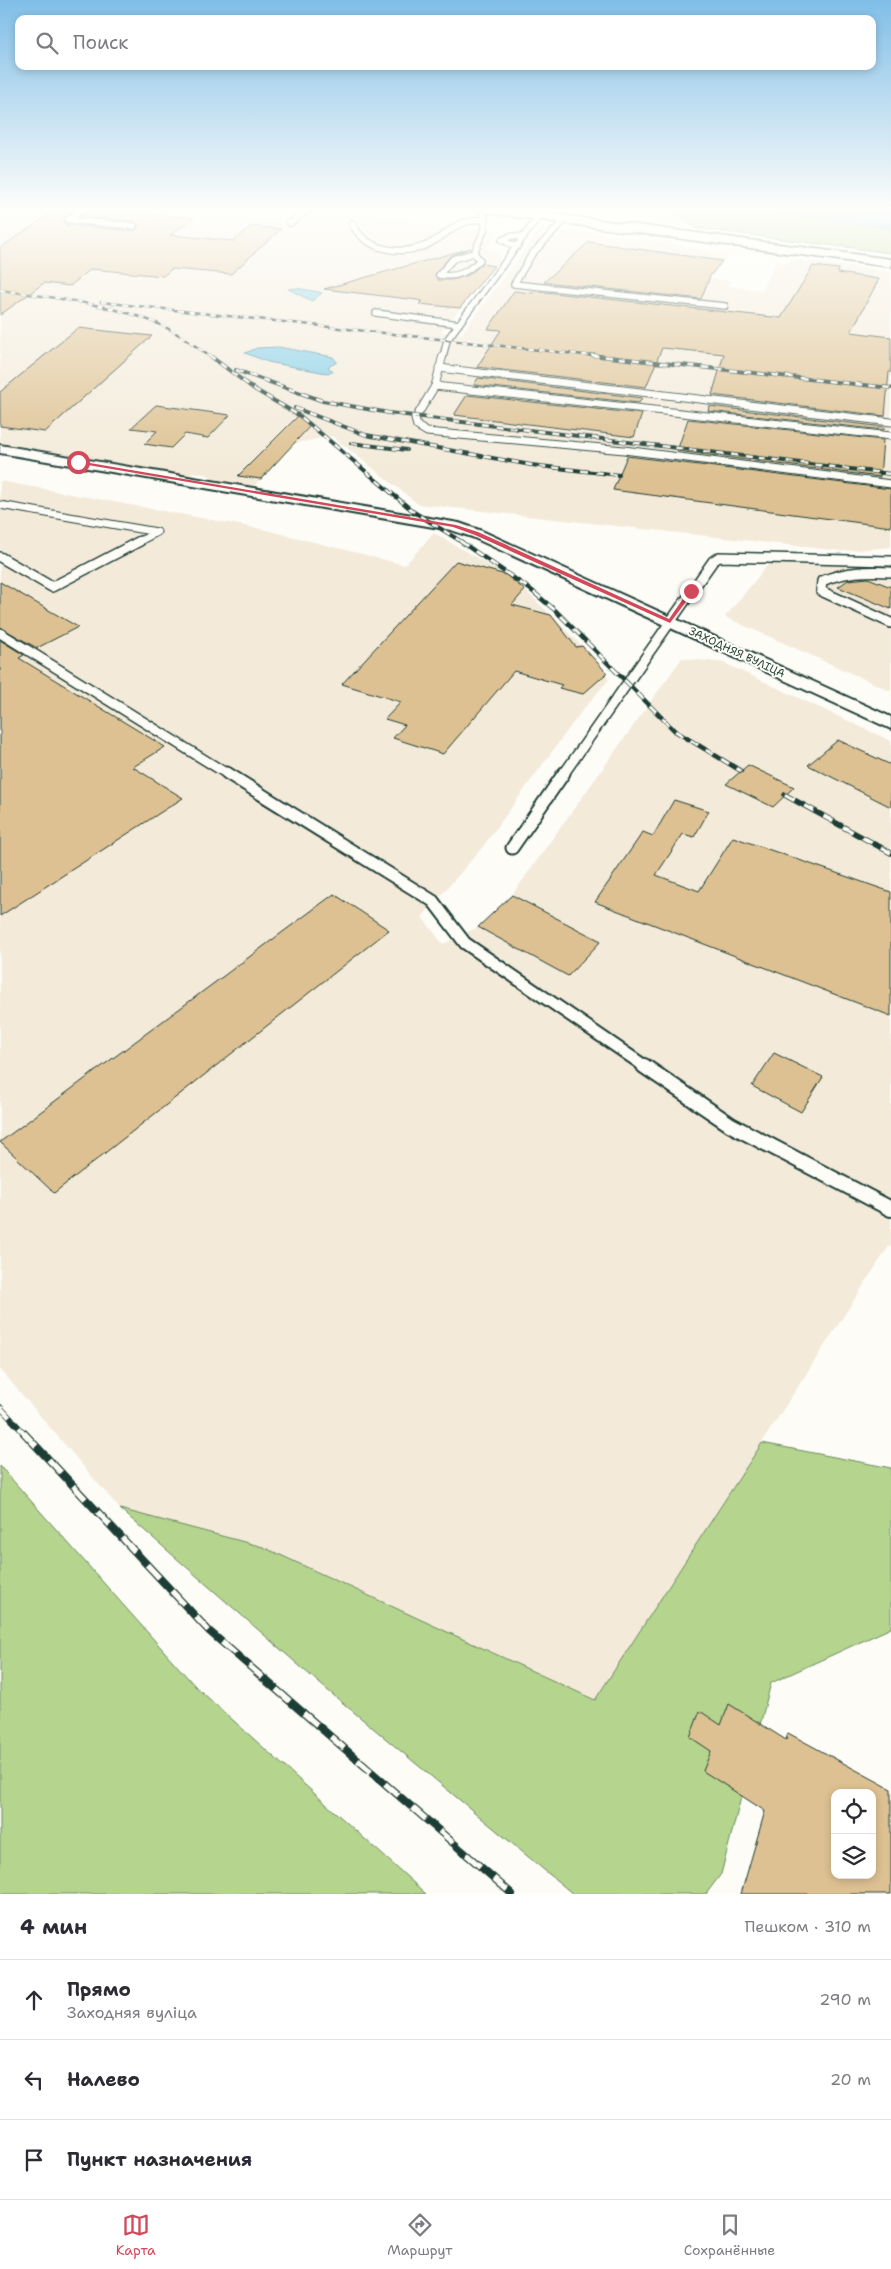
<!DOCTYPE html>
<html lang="ru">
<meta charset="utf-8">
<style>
body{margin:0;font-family:"Shantell Sans",sans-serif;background:#f2f2f3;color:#2b2b33}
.controls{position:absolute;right:15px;bottom:15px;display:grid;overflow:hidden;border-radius:10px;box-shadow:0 2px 8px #0003}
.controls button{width:45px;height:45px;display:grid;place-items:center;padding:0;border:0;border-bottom:1px solid #e1e1e2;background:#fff;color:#2b2b33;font:25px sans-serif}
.stop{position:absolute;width:15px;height:15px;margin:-11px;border:4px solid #d1495b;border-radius:50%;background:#fff}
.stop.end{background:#d1495b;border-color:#fff;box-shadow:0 1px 5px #0008}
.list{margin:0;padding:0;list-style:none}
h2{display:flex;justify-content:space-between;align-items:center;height:65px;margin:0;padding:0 20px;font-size:21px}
h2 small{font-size:16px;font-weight:400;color:#7c7c81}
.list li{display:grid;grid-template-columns:32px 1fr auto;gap:15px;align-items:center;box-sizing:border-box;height:80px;padding:0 20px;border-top:1px solid #e1e1e2}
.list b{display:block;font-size:19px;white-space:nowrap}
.list p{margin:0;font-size:16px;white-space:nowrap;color:#7c7c81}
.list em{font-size:16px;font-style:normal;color:#7c7c81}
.icon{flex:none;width:28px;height:28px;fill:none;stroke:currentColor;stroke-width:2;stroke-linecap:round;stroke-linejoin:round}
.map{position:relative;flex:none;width:891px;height:1894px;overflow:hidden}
.search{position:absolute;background:#fff;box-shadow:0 2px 8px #0003;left:15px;right:15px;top:15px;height:55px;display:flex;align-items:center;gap:12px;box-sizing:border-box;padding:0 18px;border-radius:10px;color:#7c7c81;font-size:19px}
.sheet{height:305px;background:#fff}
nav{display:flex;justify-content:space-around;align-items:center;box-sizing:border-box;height:70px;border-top:1px solid #e1e1e2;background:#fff;font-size:14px;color:#7c7c81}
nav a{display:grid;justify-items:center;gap:2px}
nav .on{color:#d1495b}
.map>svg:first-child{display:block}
</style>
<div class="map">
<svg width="891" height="1894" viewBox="0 0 891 1894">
<rect width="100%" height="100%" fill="#fdfcf7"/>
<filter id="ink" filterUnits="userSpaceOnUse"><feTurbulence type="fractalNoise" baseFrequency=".02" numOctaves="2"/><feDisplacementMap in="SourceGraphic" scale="10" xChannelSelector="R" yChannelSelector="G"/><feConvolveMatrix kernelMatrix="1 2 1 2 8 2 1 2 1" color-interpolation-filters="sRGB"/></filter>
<g filter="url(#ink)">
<!-- built -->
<g fill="#f3ead9">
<path d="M 71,208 L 141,208 L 274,220 L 290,220 L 303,208 L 319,208 L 470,228 L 499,229 L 486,249 L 499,252 L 500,260 L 441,332 L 461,334 L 543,226 L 674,244 L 729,255 L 709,278 L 730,281 L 728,286 L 762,290 L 776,262 L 789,264 L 794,259 L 891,272 L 891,547 L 842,551 L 418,504 L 332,436 L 293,444 L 254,486 L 213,480 L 209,475 L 193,472 L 188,475 L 0,443 L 0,209 L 62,214 Z"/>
<path d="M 548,208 L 669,208 L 689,226 Z"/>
<path d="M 0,481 L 266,530 L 405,565 L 434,533 L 506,575 L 525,590 L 582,646 L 609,679 L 581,712 L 481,849 L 422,917 L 443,944 L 478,927 L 512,895 L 682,658 L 724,663 L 891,741 L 891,1247 L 889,1246 L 595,1700 L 263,1547 L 120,1509 L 0,1369 Z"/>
<path d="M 771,561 L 891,566 L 891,691 L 725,617 Z"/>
</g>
<!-- green -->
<g fill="#b5d58e" stroke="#6a8961">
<path d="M 670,208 L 891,208 L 891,253 L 695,228 Z"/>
<path d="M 762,1443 L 891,1468 L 891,1628 L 771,1683 L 721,1874 L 706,1894 L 573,1894 L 326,1689 L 120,1509 L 263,1547 L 595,1700 Z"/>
<path d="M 0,1466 L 195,1686 L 426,1894 L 0,1894 Z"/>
</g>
<!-- water -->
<g fill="#84cce5" stroke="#5c939e">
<path d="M 744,208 L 891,208 L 891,228 L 749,210 Z"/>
<path d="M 296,288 L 319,292 L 322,293 L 312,301 L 288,289 Z"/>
<path d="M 279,347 L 333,357 L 337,362 L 328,367 L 333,372 L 326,373 L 268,362 L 245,353 L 257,348 Z"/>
</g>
<!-- building -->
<g fill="#ddc192" stroke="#1f3d34" fill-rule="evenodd">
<path d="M 59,208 L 76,208 L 64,218 L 64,222 L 67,225 L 134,231 L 139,227 L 135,221 L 81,216 L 89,209 L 194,218 L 170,235 L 234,241 L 251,226 L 281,229 L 231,274 L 172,269 L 163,276 L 91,269 L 70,286 L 44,283 L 0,315 L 0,248 Z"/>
<path d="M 589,242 L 722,261 L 710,276 L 701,299 L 544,282 Z"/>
<path d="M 471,248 L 450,256 L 435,274 L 438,280 L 452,280 L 469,275 L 482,264 L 494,266 L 460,308 L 419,304 L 422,301 L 417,300 L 324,289 Z"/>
<path d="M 813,266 L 839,269 L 838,273 L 879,279 L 851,332 L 891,337 L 891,372 L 889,372 L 885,416 L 712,395 L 724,354 L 662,348 L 646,387 L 477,367 L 501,330 L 488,329 L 514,291 L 533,293 L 535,291 L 781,318 Z"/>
<path d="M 78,328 L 152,336 L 45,432 L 0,426 L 0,392 Z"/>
<path d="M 478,378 L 642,398 L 639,403 L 474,385 Z"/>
<path d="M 467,395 L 642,414 L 634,437 L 454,415 Z"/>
<path d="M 156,405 L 230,415 L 208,438 L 185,434 L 171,448 L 144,444 L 157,431 L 131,428 Z"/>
<path d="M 709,406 L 884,427 L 884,430 L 708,411 Z"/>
<path d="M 299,415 L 310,426 L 261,479 L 238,476 Z"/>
<path d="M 688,419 L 883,440 L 880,477 L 677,451 Z"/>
<path d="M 627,456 L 891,489 L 891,527 L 613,490 Z"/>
<path d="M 456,561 L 506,575 L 525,590 L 512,605 L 551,615 L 576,647 L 582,646 L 607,673 L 583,694 L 559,688 L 562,685 L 514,671 L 443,754 L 393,738 L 405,725 L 385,719 L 401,702 L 342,684 Z"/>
<path d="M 868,578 L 891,587 L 891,609 L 838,587 L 848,580 Z"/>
<path d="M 0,582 L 78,627 L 37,648 L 0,627 Z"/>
<path d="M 0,640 L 24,655 L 19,658 L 165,747 L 133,767 L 183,798 L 0,916 Z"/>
<path d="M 838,740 L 891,765 L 891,807 L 808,765 Z"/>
<path d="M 748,765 L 794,787 L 773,807 L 726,784 Z"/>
<path d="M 674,800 L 709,811 L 694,837 L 683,834 L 656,875 L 699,891 L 733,837 L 891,892 L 891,1016 L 595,902 L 643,832 L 653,836 Z"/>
<path d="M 334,894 L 389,930 L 54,1193 L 0,1142 Z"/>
<path d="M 512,895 L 583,932 L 601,941 L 568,976 L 478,927 Z"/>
<path d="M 774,1053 L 823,1077 L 801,1112 L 752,1086 Z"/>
<path d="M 729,1704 L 786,1740 L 788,1733 L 891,1789 L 891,1894 L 741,1894 L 765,1811 L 703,1771 L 711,1751 L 690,1737 L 700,1711 L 721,1725 ZM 835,1793 L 872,1793 L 872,1875 L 835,1875 Z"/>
</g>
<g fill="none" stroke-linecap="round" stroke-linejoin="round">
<defs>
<g id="service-far4">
<path d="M 85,208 L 68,220 L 134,226"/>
<path d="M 565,220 L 532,254 L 514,284 L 725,306"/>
<path d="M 290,223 L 311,208"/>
<path d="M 352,223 C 364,249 396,255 422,247 C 435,243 446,232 458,225 C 466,221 475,220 484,219"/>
<path d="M 517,247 L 502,240 L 511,236 L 524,237"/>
<path d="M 474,253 L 480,260 C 467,272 458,278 439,275 L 453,259 Z"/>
<path d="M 474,253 L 485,228 L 484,213"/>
<path d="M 376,313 L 459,324"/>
<path d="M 443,357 L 447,340 L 539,216"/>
</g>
<g id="service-far3">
<path d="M 443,355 L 435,386 L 415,419 L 417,426 L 427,432 L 624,450 L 891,484"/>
<path d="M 439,368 L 891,422"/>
<path d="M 435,386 L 891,436"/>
<path d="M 0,505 L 157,532 L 138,542"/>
</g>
<g id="service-far2">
<path d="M 0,557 L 52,587 L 140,541"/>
<path d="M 891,572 C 867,571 845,571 822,581 L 821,591 L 891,623"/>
<path d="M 0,633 L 229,775"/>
<path d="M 563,775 L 713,561 L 719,557 L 891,561"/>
</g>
<g id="service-far1">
<path d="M 227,773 L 433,901 L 465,943 L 646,1067"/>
<path d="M 512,848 L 564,773"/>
</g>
<path id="service" d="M 644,1066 L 731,1125 L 891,1209"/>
<path id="minor" d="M 0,445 L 459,523 L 482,531 L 891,717 L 891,729 L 472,537 L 451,530 L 0,453 Z"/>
<path id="secondary" d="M 474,208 L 510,208 L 891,259 L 891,267 L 480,212 Z"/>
</defs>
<!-- service-far4 casing -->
<use href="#service-far4" stroke="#1f3d34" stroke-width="8"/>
<!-- service-far3 casing -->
<use href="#service-far3" stroke="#1f3d34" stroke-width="9"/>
<!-- service-far2 casing -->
<use href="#service-far2" stroke="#1f3d34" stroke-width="12"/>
<!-- service-far1 casing -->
<use href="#service-far1" stroke="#1f3d34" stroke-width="15"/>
<!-- service casing -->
<use href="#service" stroke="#1f3d34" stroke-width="18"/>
<!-- minor casing -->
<use href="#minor" stroke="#1f3d34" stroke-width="4"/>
<!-- secondary casing -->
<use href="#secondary" stroke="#1f3d34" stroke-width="3"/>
<!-- service-far4 -->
<use href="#service-far4" stroke="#fdfcf7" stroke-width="5.5"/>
<!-- service-far3 -->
<use href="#service-far3" stroke="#fdfcf7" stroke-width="7"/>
<!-- service-far2 -->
<use href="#service-far2" stroke="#fdfcf7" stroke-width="9"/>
<!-- service-far1 -->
<use href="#service-far1" stroke="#fdfcf7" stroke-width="11"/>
<!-- service -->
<use href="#service" stroke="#fdfcf7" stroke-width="14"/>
<!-- minor -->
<use href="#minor" fill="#fdfcf7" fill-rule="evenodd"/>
<!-- secondary -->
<use href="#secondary" fill="#fdfcf7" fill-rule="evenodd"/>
<defs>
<g id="rail-far5">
<path d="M 0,290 C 50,297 120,305 165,327 C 181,335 196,346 210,357"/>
<path d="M 101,302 L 603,357"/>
</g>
<g id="rail-far4">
<path d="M 209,355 L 254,389 L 300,416 L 414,512 L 462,542"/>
<path d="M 591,355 L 891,388"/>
<path d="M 236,370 L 323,401 L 389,413 L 891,474"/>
<path d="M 295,408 L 366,435 L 531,465 L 619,475"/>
<path d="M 351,443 L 407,450"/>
</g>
<path id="rail-far3" d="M 460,541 L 531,590 L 556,611 L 675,731 L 741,771"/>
<path id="rail-far2" d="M 785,795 L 891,853"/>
<path id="rail-far1" d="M 0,1407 L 25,1434"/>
<path id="rail" d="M 24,1433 L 209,1631 L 512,1894"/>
</defs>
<!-- rail-far5 casing -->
<use href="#rail-far5" stroke="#1f3d34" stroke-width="2.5"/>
<!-- rail-far4 casing -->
<use href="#rail-far4" stroke="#1f3d34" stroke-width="4"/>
<!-- rail-far3 casing -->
<use href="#rail-far3" stroke="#1f3d34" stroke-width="4.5"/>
<!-- rail-far2 casing -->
<use href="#rail-far2" stroke="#1f3d34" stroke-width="5.5"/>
<!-- rail-far1 casing -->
<use href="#rail-far1" stroke="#1f3d34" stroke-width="6"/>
<!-- rail casing -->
<use href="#rail" stroke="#1f3d34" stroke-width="8"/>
<!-- rail-far5 -->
<use href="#rail-far5" stroke="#fdfcf7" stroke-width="2" stroke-dasharray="5.5" stroke-linecap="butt"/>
<!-- rail-far4 -->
<use href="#rail-far4" stroke="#fdfcf7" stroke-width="2.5" stroke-dasharray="7" stroke-linecap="butt"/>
<!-- rail-far3 -->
<use href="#rail-far3" stroke="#fdfcf7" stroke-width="3" stroke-dasharray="9" stroke-linecap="butt"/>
<!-- rail-far2 -->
<use href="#rail-far2" stroke="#fdfcf7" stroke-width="4" stroke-dasharray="11" stroke-linecap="butt"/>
<!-- rail-far1 -->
<use href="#rail-far1" stroke="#fdfcf7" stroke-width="4.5" stroke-dasharray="14" stroke-linecap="butt"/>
<!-- rail -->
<use href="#rail" stroke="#fdfcf7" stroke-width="5.5" stroke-dasharray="18" stroke-linecap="butt"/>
</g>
</g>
<!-- sky -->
<linearGradient id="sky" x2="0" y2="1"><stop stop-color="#80bee7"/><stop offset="0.44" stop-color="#fefefb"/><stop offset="1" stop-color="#fefefb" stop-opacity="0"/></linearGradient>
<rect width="891" height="474" fill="url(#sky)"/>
<!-- route -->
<path fill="#d1495b" d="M 78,461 L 456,525 L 478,532 L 669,619 L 689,590 L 694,591 L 670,623 L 475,535 L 453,527 L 76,463 Z"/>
<g text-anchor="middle" stroke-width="4" stroke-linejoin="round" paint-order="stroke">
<!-- far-street labels -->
<g font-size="11" fill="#1f3d34" stroke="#fdfcf7">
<text transform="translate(737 652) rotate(25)" y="4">ЗАХОДНЯЯ ВУЛІЦА</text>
</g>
</g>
</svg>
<div class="controls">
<button><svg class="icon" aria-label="locate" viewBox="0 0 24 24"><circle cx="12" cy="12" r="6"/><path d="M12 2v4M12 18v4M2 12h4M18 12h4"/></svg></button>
<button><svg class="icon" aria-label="layers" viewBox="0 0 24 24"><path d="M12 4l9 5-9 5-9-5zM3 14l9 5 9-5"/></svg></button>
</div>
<div class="stop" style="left:78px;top:462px"></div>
<div class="stop end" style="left:691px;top:591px"></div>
<div class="search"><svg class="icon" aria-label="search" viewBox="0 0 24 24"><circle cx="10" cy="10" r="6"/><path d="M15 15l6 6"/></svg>Поиск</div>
</div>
<section class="sheet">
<h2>4 мин<small>Пешком · 310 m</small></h2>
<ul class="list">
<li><svg class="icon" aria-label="ahead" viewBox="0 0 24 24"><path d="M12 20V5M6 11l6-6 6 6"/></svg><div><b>Прямо</b><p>Заходняя вуліца</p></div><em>290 m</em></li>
<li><svg class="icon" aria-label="left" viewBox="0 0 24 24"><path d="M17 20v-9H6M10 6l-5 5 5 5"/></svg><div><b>Налево</b></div><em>20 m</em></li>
<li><svg class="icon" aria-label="arrive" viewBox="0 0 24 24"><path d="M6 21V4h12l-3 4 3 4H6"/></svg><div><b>Пункт назначения</b></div></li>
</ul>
</section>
<nav>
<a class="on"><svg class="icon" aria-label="map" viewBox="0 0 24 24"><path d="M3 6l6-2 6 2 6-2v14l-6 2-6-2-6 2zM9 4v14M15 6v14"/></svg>Карта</a>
<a><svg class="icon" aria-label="directions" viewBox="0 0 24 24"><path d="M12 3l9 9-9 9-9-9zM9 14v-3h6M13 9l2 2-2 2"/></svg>Маршрут</a>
<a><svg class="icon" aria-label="saved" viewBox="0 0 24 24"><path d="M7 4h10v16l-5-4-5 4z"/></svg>Сохранённые</a>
</nav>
